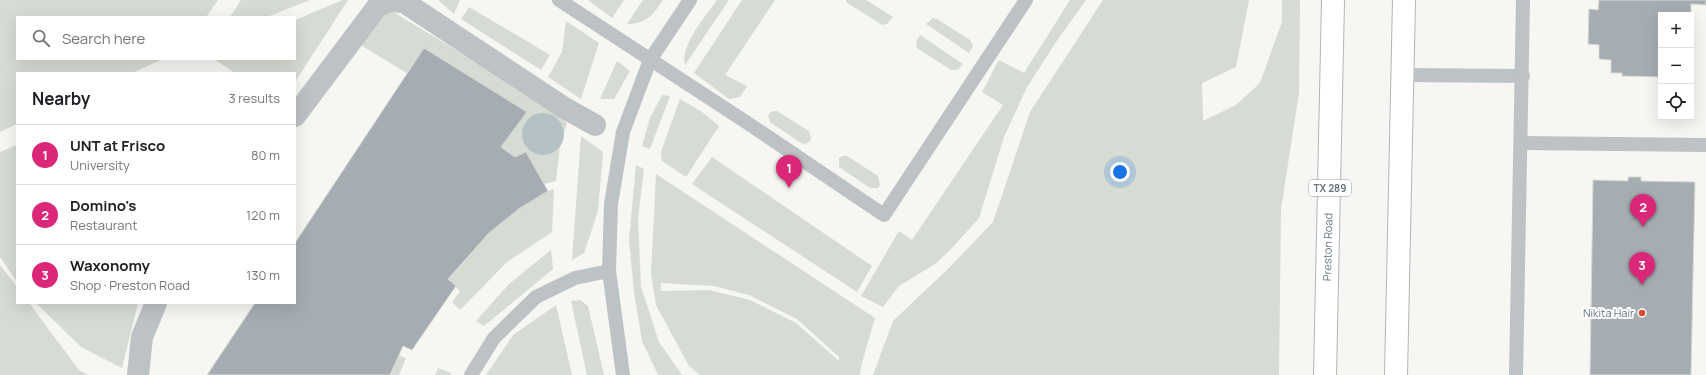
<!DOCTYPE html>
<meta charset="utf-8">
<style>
body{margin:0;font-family:Manrope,sans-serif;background:#f6f6f6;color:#202124}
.controls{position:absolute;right:12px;top:12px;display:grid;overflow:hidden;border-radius:0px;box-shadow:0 4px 16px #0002}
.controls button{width:36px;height:36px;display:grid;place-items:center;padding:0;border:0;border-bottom:1px solid #e0e0e0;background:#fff;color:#202124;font:20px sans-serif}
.you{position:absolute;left:1120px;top:172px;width:14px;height:14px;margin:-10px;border:3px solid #fff;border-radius:50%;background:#1a73e8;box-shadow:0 0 0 6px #1a73e833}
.badge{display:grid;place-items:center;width:26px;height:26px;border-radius:50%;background:#db2777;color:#fff;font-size:13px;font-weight:700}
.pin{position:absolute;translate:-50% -33px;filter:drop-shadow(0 1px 2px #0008)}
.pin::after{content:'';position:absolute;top:21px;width:14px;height:12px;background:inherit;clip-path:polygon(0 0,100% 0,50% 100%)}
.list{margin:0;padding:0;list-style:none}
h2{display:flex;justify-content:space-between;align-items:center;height:52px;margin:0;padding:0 16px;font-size:17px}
h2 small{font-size:13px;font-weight:400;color:#757577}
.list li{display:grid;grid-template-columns:26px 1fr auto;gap:12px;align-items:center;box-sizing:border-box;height:60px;padding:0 16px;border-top:1px solid #e0e0e0}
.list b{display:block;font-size:15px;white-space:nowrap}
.list p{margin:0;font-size:13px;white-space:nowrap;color:#757577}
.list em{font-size:13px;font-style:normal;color:#757577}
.icon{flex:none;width:22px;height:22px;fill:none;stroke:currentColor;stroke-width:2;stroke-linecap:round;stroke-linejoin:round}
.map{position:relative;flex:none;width:1706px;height:375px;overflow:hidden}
.search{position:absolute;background:#fff;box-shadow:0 4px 16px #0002;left:16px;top:16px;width:280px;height:44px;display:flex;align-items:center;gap:10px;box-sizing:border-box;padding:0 14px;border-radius:0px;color:#757577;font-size:15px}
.panel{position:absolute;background:#fff;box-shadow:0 4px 16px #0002;left:16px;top:72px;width:280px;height:232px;border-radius:0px}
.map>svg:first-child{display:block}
</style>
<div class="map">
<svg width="1706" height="375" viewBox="0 0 1706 375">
<rect width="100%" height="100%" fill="#f6f6f3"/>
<!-- green -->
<g fill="#d6dbd3" fill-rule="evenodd">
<path d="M 0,0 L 218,0 L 206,17 L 17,17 L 17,59 L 163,59 L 132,73 L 17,73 L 17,124 L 0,132 Z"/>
<path d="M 241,0 L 310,0 L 267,17 L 230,17 Z"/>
<path d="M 343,0 L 348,0 L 295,82 L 295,73 L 235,73 L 214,59 L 295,59 L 295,20 Z"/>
<path d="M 438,0 L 460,0 L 454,14 Z"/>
<path d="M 588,0 L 624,0 L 612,18 Z"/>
<path d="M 643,0 L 663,0 C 653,15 646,24 627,24 Z"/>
<path d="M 717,0 L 729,0 L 685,65 C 680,45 706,16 717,0 Z"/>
<path d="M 742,0 L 775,0 L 725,75 L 747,86 L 740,97 L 729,99 L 694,73 Z"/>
<path d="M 846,0 L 866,0 L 893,17 L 887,24 L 882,25 L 846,2 Z"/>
<path d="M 1070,0 L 1086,0 L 1056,42 L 1027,87 L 1004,137 L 979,218 L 952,248 L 935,264 L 899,286 L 883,307 L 861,296 L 899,231 L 912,240 L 1003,105 L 982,92 L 999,60 L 1024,73 Z"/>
<path d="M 1103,0 L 1249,0 L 1236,67 L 1202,83 L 1203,121 L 1236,105 L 1260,83 L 1282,22 L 1282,0 L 1300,0 L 1299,93 L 1281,209 L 1279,375 L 873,375 L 893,321 L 947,270 L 993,222 L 1030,112 Z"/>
<path d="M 469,7 L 550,55 L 541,70 L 461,19 Z"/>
<path d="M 390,10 L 552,108 L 567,123 L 560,146 L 556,181 L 544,184 L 526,152 L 515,157 L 501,147 L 527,112 L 482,119 L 359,44 Z"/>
<path d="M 933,18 L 937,19 L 970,40 L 973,46 L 969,53 L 926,24 Z"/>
<path d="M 566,21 L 599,43 L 581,99 L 548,77 L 562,52 Z"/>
<path d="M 920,35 L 963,64 L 958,70 L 951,70 L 917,48 L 916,42 Z"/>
<path d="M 617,61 L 630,71 L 614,99 L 600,99 Z"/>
<path d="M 662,95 L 670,96 L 650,149 L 642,146 L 650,118 Z"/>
<path d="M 680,99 L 702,112 L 719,126 L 686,177 L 662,161 L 661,152 Z"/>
<path d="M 774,111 L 777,111 L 809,131 L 811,140 L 806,144 L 801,143 L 770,122 L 768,116 L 770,113 Z"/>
<path d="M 581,136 L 603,152 L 598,211 L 584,253 L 572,260 Z"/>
<path d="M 17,145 L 17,282 L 0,257 L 0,152 Z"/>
<path d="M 843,156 L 847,156 L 878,176 L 880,185 L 878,188 L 870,188 L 839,167 L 839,158 Z"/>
<path d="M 712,157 L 872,266 L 857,292 L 692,184 Z"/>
<path d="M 636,165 L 644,169 L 638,219 L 641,287 L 659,342 L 682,375 L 658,375 L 642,341 L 634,292 L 629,240 Z"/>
<path d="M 656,174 L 875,318 L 861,366 L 860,375 L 700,375 L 689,366 L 656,305 L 651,274 ZM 661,283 L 714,286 L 749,295 L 797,319 L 839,357 L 839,361 L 796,323 L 750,300 L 709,290 L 661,291 Z"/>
<path d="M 554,189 L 552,232 L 507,262 L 460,310 L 452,302 L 460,291 L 448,279 L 489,233 L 520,208 L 548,191 Z"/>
<path d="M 551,250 L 553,269 L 484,326 L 476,321 L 509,284 Z"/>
<path d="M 0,265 L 17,287 L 17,303 L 29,303 L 79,370 L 88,375 L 0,375 Z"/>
<path d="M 580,300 L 588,306 L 604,375 L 587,375 L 571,301 Z"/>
<path d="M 36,303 L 138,303 L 122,368 L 81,347 Z"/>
<path d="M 556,305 L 572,375 L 486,375 L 513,335 Z"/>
<path d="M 398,355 L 406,358 L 399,375 L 391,375 Z"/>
<path d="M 438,368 L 451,373 L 450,375 L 435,375 Z"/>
</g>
<!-- water -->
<circle fill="#b5c2c5" cx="543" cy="134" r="21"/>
<!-- building -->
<g fill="#a5adb2" stroke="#d8d8d6">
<path d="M 1599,0 L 1706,0 L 1706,5 L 1691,4 L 1691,15 L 1661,15 L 1661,77 L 1622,76 L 1622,73 L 1611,73 L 1611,60 L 1599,59 L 1599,45 L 1588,44 L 1589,9 L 1598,10 Z"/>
<path d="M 424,48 L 527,112 L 501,147 L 515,157 L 526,152 L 548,191 L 520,208 L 489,233 L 448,279 L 456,286 L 412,350 L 403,346 L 390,375 L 207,375 L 255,303 L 295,303 L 295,243 Z"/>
<path d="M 1628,177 L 1641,177 L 1641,181 L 1695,182 L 1691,375 L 1590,375 L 1593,180 L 1628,181 Z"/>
</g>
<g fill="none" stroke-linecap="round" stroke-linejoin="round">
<defs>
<g id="primary">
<path id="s1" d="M 1325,375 L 1333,0"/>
<path d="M 1396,375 L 1404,0"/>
</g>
</defs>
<!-- primary casing -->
<use href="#primary" stroke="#b1b6b9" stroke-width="24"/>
<!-- lane -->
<g stroke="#bdc2c5" stroke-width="14">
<path d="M 559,0 L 746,122 L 884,215 L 1026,0"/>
<path d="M 1402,75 L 1523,76"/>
<path d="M 1521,143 L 1706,145"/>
<path d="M 471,375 L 494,338 L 536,297 L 575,278 L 609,271"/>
<path d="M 623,375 L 609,271 L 611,204 L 623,132 L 650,60 L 690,0"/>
<path d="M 1516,375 L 1523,0"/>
</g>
<!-- street -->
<g stroke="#bdc2c5" stroke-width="22">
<path d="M 295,116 L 377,7 L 389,1 L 404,2 L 563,107 L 595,125"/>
<path d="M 138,375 L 142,337 L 156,303"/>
</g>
<!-- primary -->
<use href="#primary" stroke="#fff" stroke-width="22"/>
</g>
<!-- markers -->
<circle fill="#d94c31" stroke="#fff" stroke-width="1.5" cx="1642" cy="313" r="4"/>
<g text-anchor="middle" stroke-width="4" stroke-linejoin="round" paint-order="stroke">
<!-- shield labels -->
<rect fill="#fff" stroke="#95a0a8" stroke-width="1" x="1309" y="180" width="42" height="16" rx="3"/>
<g font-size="10" font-weight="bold" fill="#677882">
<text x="1330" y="192">TX 289</text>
</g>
<!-- street labels -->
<g font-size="11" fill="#677882" stroke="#fff">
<text dy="4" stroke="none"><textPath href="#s1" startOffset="128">Preston Road</textPath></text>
</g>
<!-- poi labels -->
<g font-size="11" fill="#677882" stroke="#fff" text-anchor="end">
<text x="1634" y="317">Nikita Hair</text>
</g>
</g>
</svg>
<div class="controls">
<button>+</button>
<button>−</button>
<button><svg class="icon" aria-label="locate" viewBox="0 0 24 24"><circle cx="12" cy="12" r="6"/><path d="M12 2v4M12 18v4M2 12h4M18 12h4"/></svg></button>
</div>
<div class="you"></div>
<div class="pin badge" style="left:789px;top:188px">1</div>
<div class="pin badge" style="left:1643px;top:227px">2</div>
<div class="pin badge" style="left:1642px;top:285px">3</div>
<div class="search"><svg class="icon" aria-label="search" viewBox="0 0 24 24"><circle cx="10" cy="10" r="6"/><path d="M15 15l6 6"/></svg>Search here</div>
<section class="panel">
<h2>Nearby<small>3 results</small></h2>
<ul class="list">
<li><span class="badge">1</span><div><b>UNT at Frisco</b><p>University</p></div><em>80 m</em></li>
<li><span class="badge">2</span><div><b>Domino's</b><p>Restaurant</p></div><em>120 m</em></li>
<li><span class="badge">3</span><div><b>Waxonomy</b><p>Shop · Preston Road</p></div><em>130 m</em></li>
</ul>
</section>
</div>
